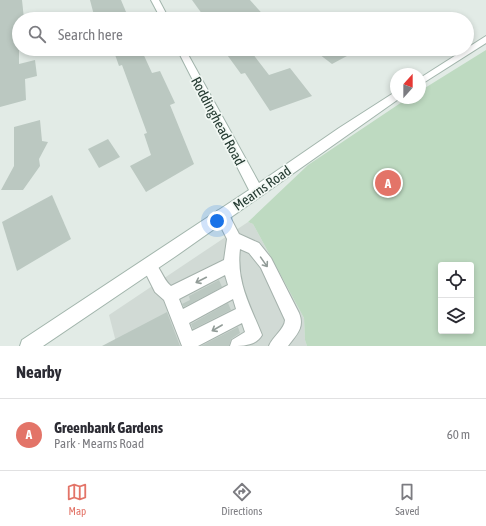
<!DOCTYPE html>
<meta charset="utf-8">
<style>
body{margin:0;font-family:"Asap Condensed",sans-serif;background:#f2f2f3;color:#2b2b33}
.controls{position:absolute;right:12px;bottom:12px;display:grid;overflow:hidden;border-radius:4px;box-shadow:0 2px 6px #0003}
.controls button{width:36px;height:36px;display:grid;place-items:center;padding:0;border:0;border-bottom:1px solid #e1e1e2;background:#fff;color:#2b2b33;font:20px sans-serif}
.compass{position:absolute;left:390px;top:68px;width:36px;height:36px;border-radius:50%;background:#fff;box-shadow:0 2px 6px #0003;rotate:21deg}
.you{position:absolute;left:217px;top:221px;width:14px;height:14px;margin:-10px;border:3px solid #fff;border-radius:50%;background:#1a73e8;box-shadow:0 0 0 6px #1a73e833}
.badge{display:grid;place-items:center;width:26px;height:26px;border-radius:50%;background:#e37468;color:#fff;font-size:13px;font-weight:700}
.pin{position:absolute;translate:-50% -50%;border:2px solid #fff;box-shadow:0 1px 4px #0006}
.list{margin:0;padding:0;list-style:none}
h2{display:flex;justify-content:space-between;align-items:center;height:52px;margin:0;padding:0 16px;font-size:17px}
h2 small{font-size:13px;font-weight:400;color:#7c7c81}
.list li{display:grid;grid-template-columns:26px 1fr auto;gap:12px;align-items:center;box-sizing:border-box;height:72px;padding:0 16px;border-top:1px solid #e1e1e2}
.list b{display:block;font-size:15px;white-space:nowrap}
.list p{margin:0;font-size:13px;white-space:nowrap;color:#7c7c81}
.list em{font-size:13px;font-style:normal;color:#7c7c81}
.icon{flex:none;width:22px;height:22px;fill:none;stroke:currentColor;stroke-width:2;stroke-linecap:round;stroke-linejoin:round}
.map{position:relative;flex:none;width:486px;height:346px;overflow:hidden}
.search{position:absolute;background:#fff;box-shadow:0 2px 6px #0003;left:12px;right:12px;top:12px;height:44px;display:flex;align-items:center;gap:10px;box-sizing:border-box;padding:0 14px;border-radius:22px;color:#7c7c81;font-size:15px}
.sheet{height:124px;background:#fff}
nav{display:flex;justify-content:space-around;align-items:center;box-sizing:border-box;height:56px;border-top:1px solid #e1e1e2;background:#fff;font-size:11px;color:#7c7c81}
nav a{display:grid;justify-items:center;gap:2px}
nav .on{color:#e37468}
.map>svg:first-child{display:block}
</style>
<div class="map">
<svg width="486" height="346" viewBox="0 0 486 346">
<rect width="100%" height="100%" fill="#e2ebe6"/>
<!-- built -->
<path fill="#d1dad5" d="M 248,222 L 253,224 L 304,318 L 305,340 L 307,346 L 117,346 L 109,315 Z"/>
<!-- green -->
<path fill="#bedac1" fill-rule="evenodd" d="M 486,50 L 486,346 L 307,346 L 305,340 L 304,318 L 253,224 L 248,222 L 308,165 L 408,98 L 420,98 L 420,91 ZM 441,265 L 471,265 L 471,331 L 441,331 Z"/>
<!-- building -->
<g fill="#bbc8c1">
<path d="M 0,0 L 22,0 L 24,19 L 19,19 L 19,64 L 35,60 L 37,76 L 25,79 L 26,100 L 0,107 Z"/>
<path d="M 90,0 L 121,0 L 129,19 L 95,19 Z"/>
<path d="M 192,0 L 250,0 L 267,19 L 205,18 Z"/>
<path d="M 384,12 L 397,19 L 370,19 Z"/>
<path d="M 113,49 L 141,49 L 152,73 L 160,71 L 175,103 L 170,105 L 194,164 L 146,192 L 130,166 L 151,155 L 144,134 L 147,133 L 122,65 L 119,66 Z"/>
<path d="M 235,49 L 249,49 L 269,75 L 290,68 L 312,96 L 270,111 L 245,73 L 241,74 L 225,52 Z"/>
<path d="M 319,49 L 360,49 L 332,64 L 315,51 Z"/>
<path d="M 40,120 L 42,141 L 48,142 L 39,159 L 40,166 L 23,190 L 1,190 L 14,166 L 14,127 Z"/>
<path d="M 108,139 L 120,157 L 99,168 L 88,149 Z"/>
<path d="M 52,195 L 71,239 L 17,271 L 2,222 Z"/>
<path d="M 219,280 L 222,287 L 184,307 L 182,304 L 190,300 L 189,296 Z"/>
<path d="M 228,303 L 231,310 L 193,329 L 191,324 Z"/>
<path d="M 167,312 L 180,346 L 102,346 Z"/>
<path d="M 238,327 L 240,333 L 231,339 L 229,346 L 201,346 Z"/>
</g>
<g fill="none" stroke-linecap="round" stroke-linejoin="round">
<defs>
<path id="lane" d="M 222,209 L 227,211 L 239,234 L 259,243 L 271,258 L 299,313 C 305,328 296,335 288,346 L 269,346 C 272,337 285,329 285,320 L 261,268 L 249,253 L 240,249 C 236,282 250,305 262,335 C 256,346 243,346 230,346 L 232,340 L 245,332 L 242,323 L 198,346 L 182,346 L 164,300 L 155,292 L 142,266 L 144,261 L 149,259 C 160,263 162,279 171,286 L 224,260 L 227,239 L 215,215 L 217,211 ZM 225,275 L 228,285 L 183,309 L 179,299 ZM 233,299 L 236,309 L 192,331 L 189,323 Z"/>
<g id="secondary">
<path d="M 151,0 L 159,0 L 169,19 L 161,19 Z"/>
<path d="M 486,36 L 486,43 L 420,85 L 420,78 Z"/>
<path d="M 177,49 L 185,49 L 259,183 L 339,128 L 392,94 L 396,93 L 396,98 L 400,98 L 176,256 L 43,346 L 20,346 L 22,340 L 249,190 Z"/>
</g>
</defs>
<!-- lane casing -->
<use href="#lane" stroke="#a5b2ac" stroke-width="2"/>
<!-- secondary casing -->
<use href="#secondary" stroke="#a2b5ac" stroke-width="2"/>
<!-- lane -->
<use href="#lane" fill="#fff" fill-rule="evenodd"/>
<!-- secondary -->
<use href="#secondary" fill="#fff" fill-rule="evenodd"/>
</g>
<!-- one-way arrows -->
<defs><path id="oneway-shaft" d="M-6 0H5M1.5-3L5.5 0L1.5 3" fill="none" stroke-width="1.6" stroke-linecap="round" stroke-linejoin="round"/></defs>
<g stroke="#929c98">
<use href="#oneway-shaft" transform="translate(264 262) rotate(55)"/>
<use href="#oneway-shaft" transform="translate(201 280) rotate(153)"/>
<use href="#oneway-shaft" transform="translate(217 328) rotate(150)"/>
</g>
<g text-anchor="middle" stroke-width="3.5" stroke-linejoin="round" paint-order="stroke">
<!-- street labels -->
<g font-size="14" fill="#243a31" stroke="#f2f8f4">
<text transform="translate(218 121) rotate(62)" y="5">Roddinghead Road</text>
<text transform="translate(262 188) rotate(-35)" y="5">Mearns Road</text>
</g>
</g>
</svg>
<div class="controls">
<button><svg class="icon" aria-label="locate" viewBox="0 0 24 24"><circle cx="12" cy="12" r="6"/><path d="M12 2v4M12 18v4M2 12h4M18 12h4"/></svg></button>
<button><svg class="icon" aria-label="layers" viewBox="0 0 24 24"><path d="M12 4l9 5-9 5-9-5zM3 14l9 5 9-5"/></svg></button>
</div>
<svg class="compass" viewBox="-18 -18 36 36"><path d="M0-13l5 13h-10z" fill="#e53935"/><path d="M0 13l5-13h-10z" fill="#7c7c81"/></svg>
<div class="you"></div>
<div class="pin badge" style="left:388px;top:183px">A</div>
<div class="search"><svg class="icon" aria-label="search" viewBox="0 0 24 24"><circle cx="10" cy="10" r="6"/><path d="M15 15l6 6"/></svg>Search here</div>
</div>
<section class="sheet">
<h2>Nearby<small></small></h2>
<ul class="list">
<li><span class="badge">A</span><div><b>Greenbank Gardens</b><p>Park · Mearns Road</p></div><em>60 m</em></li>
</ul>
</section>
<nav>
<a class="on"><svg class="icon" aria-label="map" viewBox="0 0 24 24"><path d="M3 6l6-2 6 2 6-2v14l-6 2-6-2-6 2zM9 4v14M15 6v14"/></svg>Map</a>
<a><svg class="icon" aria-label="directions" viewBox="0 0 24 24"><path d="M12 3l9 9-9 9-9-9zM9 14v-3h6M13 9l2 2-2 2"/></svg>Directions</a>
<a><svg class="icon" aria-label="saved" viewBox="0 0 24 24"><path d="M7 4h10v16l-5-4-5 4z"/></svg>Saved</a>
</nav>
